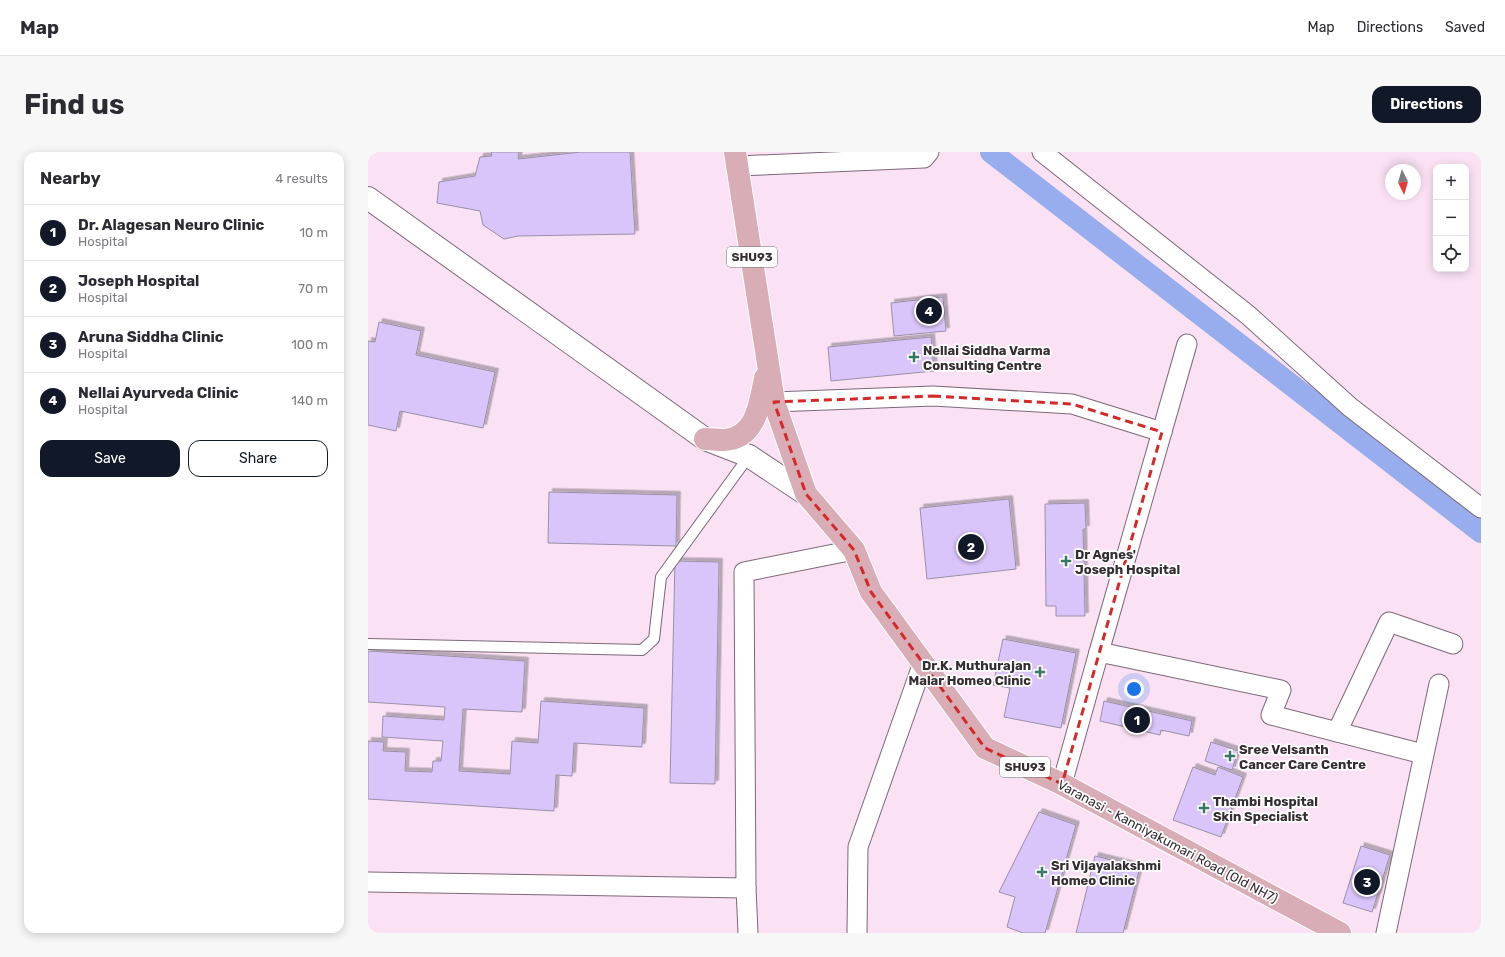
<!DOCTYPE html>
<meta charset="utf-8">
<style>
body{margin:0;font-family:Rubik,sans-serif;background:#f7f7f7;color:#2b2b33}
.controls{position:absolute;right:12px;top:12px;display:grid;overflow:hidden;border-radius:8px;box-shadow:0 2px 10px #0003}
.controls button{width:36px;height:36px;display:grid;place-items:center;padding:0;border:0;border-bottom:1px solid #e1e1e2;background:#fff;color:#2b2b33;font:20px sans-serif}
.compass{position:absolute;left:1017px;top:12px;width:36px;height:36px;border-radius:50%;background:#fff;box-shadow:0 2px 10px #0003;rotate:175deg}
.you{position:absolute;left:766px;top:537px;width:14px;height:14px;margin:-10px;border:3px solid #fff;border-radius:50%;background:#1a73e8;box-shadow:0 0 0 6px #1a73e833}
.badge{display:grid;place-items:center;width:26px;height:26px;border-radius:50%;background:#111827;color:#fff;font-size:13px;font-weight:700}
.pin{position:absolute;translate:-50% -50%;border:2px solid #fff;box-shadow:0 1px 4px #0006}
.list{margin:0;padding:0;list-style:none}
h2{display:flex;justify-content:space-between;align-items:center;height:52px;margin:0;padding:0 16px;font-size:17px}
h2 small{font-size:13px;font-weight:400;color:#7c7c81}
.list li{display:grid;grid-template-columns:26px 1fr auto;gap:12px;align-items:center;box-sizing:border-box;height:56px;padding:0 16px;border-top:1px solid #e1e1e2}
.list b{display:block;font-size:15px;white-space:nowrap}
.list p{margin:0;font-size:13px;white-space:nowrap;color:#7c7c81}
.list em{font-size:13px;font-style:normal;color:#7c7c81}
.actions{display:flex;gap:8px;padding:12px 16px}
.actions a{flex:1;padding:9px 0;border:1px solid #111827;border-radius:12px;text-align:center;font-size:14px;color:#111827}
.actions .main{background:#111827;color:#fff}
.icon{flex:none;width:22px;height:22px;fill:none;stroke:currentColor;stroke-width:2;stroke-linecap:round;stroke-linejoin:round}
.map{position:relative;flex:none;width:1113px;height:781px;overflow:hidden;border-radius:12px}
header{display:flex;align-items:center;gap:24px;box-sizing:border-box;height:56px;padding:0 20px;background:#fff;border-bottom:1px solid #e1e1e2}
header strong{font-size:19px}
nav{display:flex;gap:22px;margin-inline-start:auto;font-size:14px}
.intro{display:flex;align-items:center;justify-content:space-between;box-sizing:border-box;height:96px;padding:0 24px}
h1{margin:0;font-size:28px}
.button{padding:10px 18px;border-radius:12px;background:#111827;color:#fff;font-size:14px;font-weight:700}
main{display:flex;gap:24px;padding:0 24px}
aside{flex:1;background:#fff;border-radius:12px;box-shadow:0 2px 10px #0003}
.map>svg:first-child{display:block}
</style>
<header>
<strong>Map</strong>
<nav><a>Map</a><a>Directions</a><a>Saved</a></nav>
</header>
<div class="intro"><h1>Find us</h1><a class="button">Directions</a></div>
<main>
<aside>
<h2>Nearby<small>4 results</small></h2>
<ul class="list">
<li><span class="badge">1</span><div><b>Dr. Alagesan Neuro Clinic</b><p>Hospital</p></div><em>10 m</em></li>
<li><span class="badge">2</span><div><b>Joseph Hospital</b><p>Hospital</p></div><em>70 m</em></li>
<li><span class="badge">3</span><div><b>Aruna Siddha Clinic</b><p>Hospital</p></div><em>100 m</em></li>
<li><span class="badge">4</span><div><b>Nellai Ayurveda Clinic</b><p>Hospital</p></div><em>140 m</em></li>
</ul>
<div class="actions"><a class="main">Save</a><a>Share</a></div>
</aside>
<div class="map">
<svg width="1113" height="781" viewBox="0 0 1113 781">
<defs>
<filter id="shadow"><feDropShadow dx="3.5" dy="-3.5" stdDeviation="0" flood-color="#0004"/></filter>
</defs>
<rect width="100%" height="100%" fill="#fae2f4"/>
<g fill="none" stroke-linecap="round" stroke-linejoin="round">
<!-- canal -->
<path stroke="#97aded" stroke-width="22" d="M 623,0 L 1113,380"/>
</g>
<!-- building -->
<g fill="#dac5fb" stroke="#9990a7" filter="url(#shadow)">
<path d="M 123,0 L 151,0 L 150,7 L 213,0 L 262,0 L 267,82 L 150,84 L 136,87 L 115,73 L 112,59 L 69,51 L 71,30 L 107,24 L 112,5 L 124,4 Z"/>
<path d="M 575,145 L 578,179 L 526,184 L 523,151 Z"/>
<path d="M 11,170 L 53,179 L 48,203 L 127,220 L 115,276 L 32,259 L 28,279 L 0,273 L 0,189 L 7,190 Z"/>
<path d="M 563,185 L 566,219 L 463,229 L 460,195 Z"/>
<path d="M 181,340 L 309,343 L 308,394 L 180,391 Z"/>
<path d="M 641,347 L 648,417 L 559,427 L 552,356 Z"/>
<path d="M 717,351 L 718,377 L 715,377 L 717,464 L 688,464 L 688,454 L 678,454 L 677,352 Z"/>
<path d="M 307,409 L 351,410 L 347,632 L 302,631 Z"/>
<path d="M 635,487 L 708,501 L 693,576 L 636,565 L 642,536 L 625,533 Z"/>
<path d="M 0,499 L 157,509 L 154,560 L 95,557 L 91,619 L 142,622 L 144,589 L 170,591 L 173,549 L 276,556 L 274,595 L 206,591 L 204,624 L 188,623 L 186,659 L 0,647 L 0,589 L 16,590 L 15,599 L 38,600 L 37,619 L 64,620 L 65,609 L 73,609 L 75,589 L 14,585 L 15,564 L 76,568 L 77,555 L 0,550 Z"/>
<path d="M 736,549 L 824,569 L 821,584 L 793,578 L 792,583 L 732,569 Z"/>
<path d="M 843,590 L 870,599 L 864,618 L 837,609 Z"/>
<path d="M 825,615 L 847,623 L 850,615 L 875,625 L 853,685 L 805,668 Z"/>
<path d="M 671,660 L 708,673 L 677,781 L 655,781 L 639,775 L 647,745 L 631,740 Z"/>
<path d="M 993,694 L 1022,703 L 1004,760 L 975,751 Z"/>
<path d="M 727,704 L 772,715 L 755,781 L 708,781 Z"/>
</g>
<g fill="none" stroke-linecap="round" stroke-linejoin="round">
<defs>
<path id="service" d="M 0,492 L 274,498 L 286,487 L 293,425 L 381,304"/>
<g id="minor">
<path d="M 674,0 L 880,163 L 982,255 L 1113,356"/>
<path d="M 370,14 L 556,6 L 561,0"/>
<path d="M 406,250 L 565,244 L 704,252 L 794,280"/>
<path d="M 731,500 L 819,192"/>
<path d="M 969,580 L 1021,470 L 1085,492"/>
<path d="M 694,632 L 731,500 L 913,538 L 903,563 L 1055,602"/>
<path d="M 0,730 L 378,736 L 376,420 L 486,398"/>
<path d="M 378,736 L 380,781"/>
<path d="M 489,781 L 490,695 L 555,511"/>
<path d="M 1018,781 L 1071,532"/>
</g>
<path id="tertiary" d="M 0,46 L 337,287 L 381,304 L 438,342"/>
<g id="primary">
<path d="M 367,0 L 406,250 L 438,342 L 486,398 L 503,440 L 617,596 L 694,632 L 972,781"/>
<path d="M 337,287 C 343,287 350,288 356,288 C 388,287 392,251 397,226"/>
</g>
</defs>
<!-- service casing -->
<use href="#service" stroke="#7d6878" stroke-width="12"/>
<!-- minor casing -->
<use href="#minor" stroke="#7d6878" stroke-width="21"/>
<!-- tertiary casing -->
<use href="#tertiary" stroke="#7d6878" stroke-width="24"/>
<!-- primary casing -->
<use href="#primary" stroke="#fff" stroke-width="24"/>
<!-- service -->
<use href="#service" stroke="#fff" stroke-width="10"/>
<!-- minor -->
<use href="#minor" stroke="#fff" stroke-width="19"/>
<!-- tertiary -->
<use href="#tertiary" stroke="#fff" stroke-width="22"/>
<!-- primary -->
<use href="#primary" stroke="#d9adb6" stroke-width="22"/>
</g>
<!-- marked area -->
<path fill="none" stroke="#d62828" stroke-width="3" stroke-dasharray="8 5" stroke-linejoin="round" d="M 565,244 L 704,252 L 794,280 L 694,632 L 617,596 L 503,440 L 486,398 L 438,342 L 406,250 Z"/>
<!-- markers -->
<g fill="#377765" stroke="#fff" stroke-width="1.5">
<path d="M544 199h4v4h4v4h-4v4h-4v-4h-4v-4h4z"/>
<path d="M696 403h4v4h4v4h-4v4h-4v-4h-4v-4h4z"/>
<path d="M670 514h4v4h4v4h-4v4h-4v-4h-4v-4h4z"/>
<path d="M860 598h4v4h4v4h-4v4h-4v-4h-4v-4h4z"/>
<path d="M834 650h4v4h4v4h-4v4h-4v-4h-4v-4h4z"/>
<path d="M672 714h4v4h4v4h-4v4h-4v-4h-4v-4h4z"/>
</g>
<g text-anchor="middle" stroke-width="3.5" stroke-linejoin="round" paint-order="stroke">
<!-- shield labels -->
<g fill="#fff" stroke="#726c70" stroke-width="1">
<rect x="359" y="95" width="50" height="20" rx="3"/>
<rect x="632" y="605" width="50" height="20" rx="3"/>
</g>
<g font-size="12" font-weight="bold" fill="#362d33">
<text x="384" y="109">SHU93</text>
<text x="657" y="619">SHU93</text>
</g>
<!-- poi labels -->
<g font-size="13" font-weight="bold" fill="#362d33" stroke="#fff" text-anchor="start">
<text x="555" y="203">Nellai Siddha Varma<tspan x="555" dy="15">Consulting Centre</tspan></text>
<text x="707" y="407">Dr Agnes'<tspan x="707" dy="15">Joseph Hospital</tspan></text>
<text x="663" y="518" text-anchor="end">Dr.K. Muthurajan<tspan x="663" dy="15">Malar Homeo Clinic</tspan></text>
<text x="871" y="602">Sree Velsanth<tspan x="871" dy="15">Cancer Care Centre</tspan></text>
<text x="845" y="654">Thambi Hospital<tspan x="845" dy="15">Skin Specialist</tspan></text>
<text x="683" y="718">Sri Vijayalakshmi<tspan x="683" dy="15">Homeo Clinic</tspan></text>
</g>
<!-- street labels -->
<g font-size="13" fill="#362d33" stroke="#fff">
<text transform="translate(800 689) rotate(28)" y="5">Varanasi - Kanniyakumari Road (Old NH7)</text>
</g>
</g>
</svg>
<div class="controls">
<button>+</button>
<button>−</button>
<button><svg class="icon" aria-label="locate" viewBox="0 0 24 24"><circle cx="12" cy="12" r="6"/><path d="M12 2v4M12 18v4M2 12h4M18 12h4"/></svg></button>
</div>
<svg class="compass" viewBox="-18 -18 36 36"><path d="M0-13l5 13h-10z" fill="#e53935"/><path d="M0 13l5-13h-10z" fill="#7c7c81"/></svg>
<div class="you"></div>
<div class="pin badge" style="left:769px;top:568px">1</div>
<div class="pin badge" style="left:603px;top:395px">2</div>
<div class="pin badge" style="left:999px;top:730px">3</div>
<div class="pin badge" style="left:561px;top:159px">4</div>
</div>
</main>
